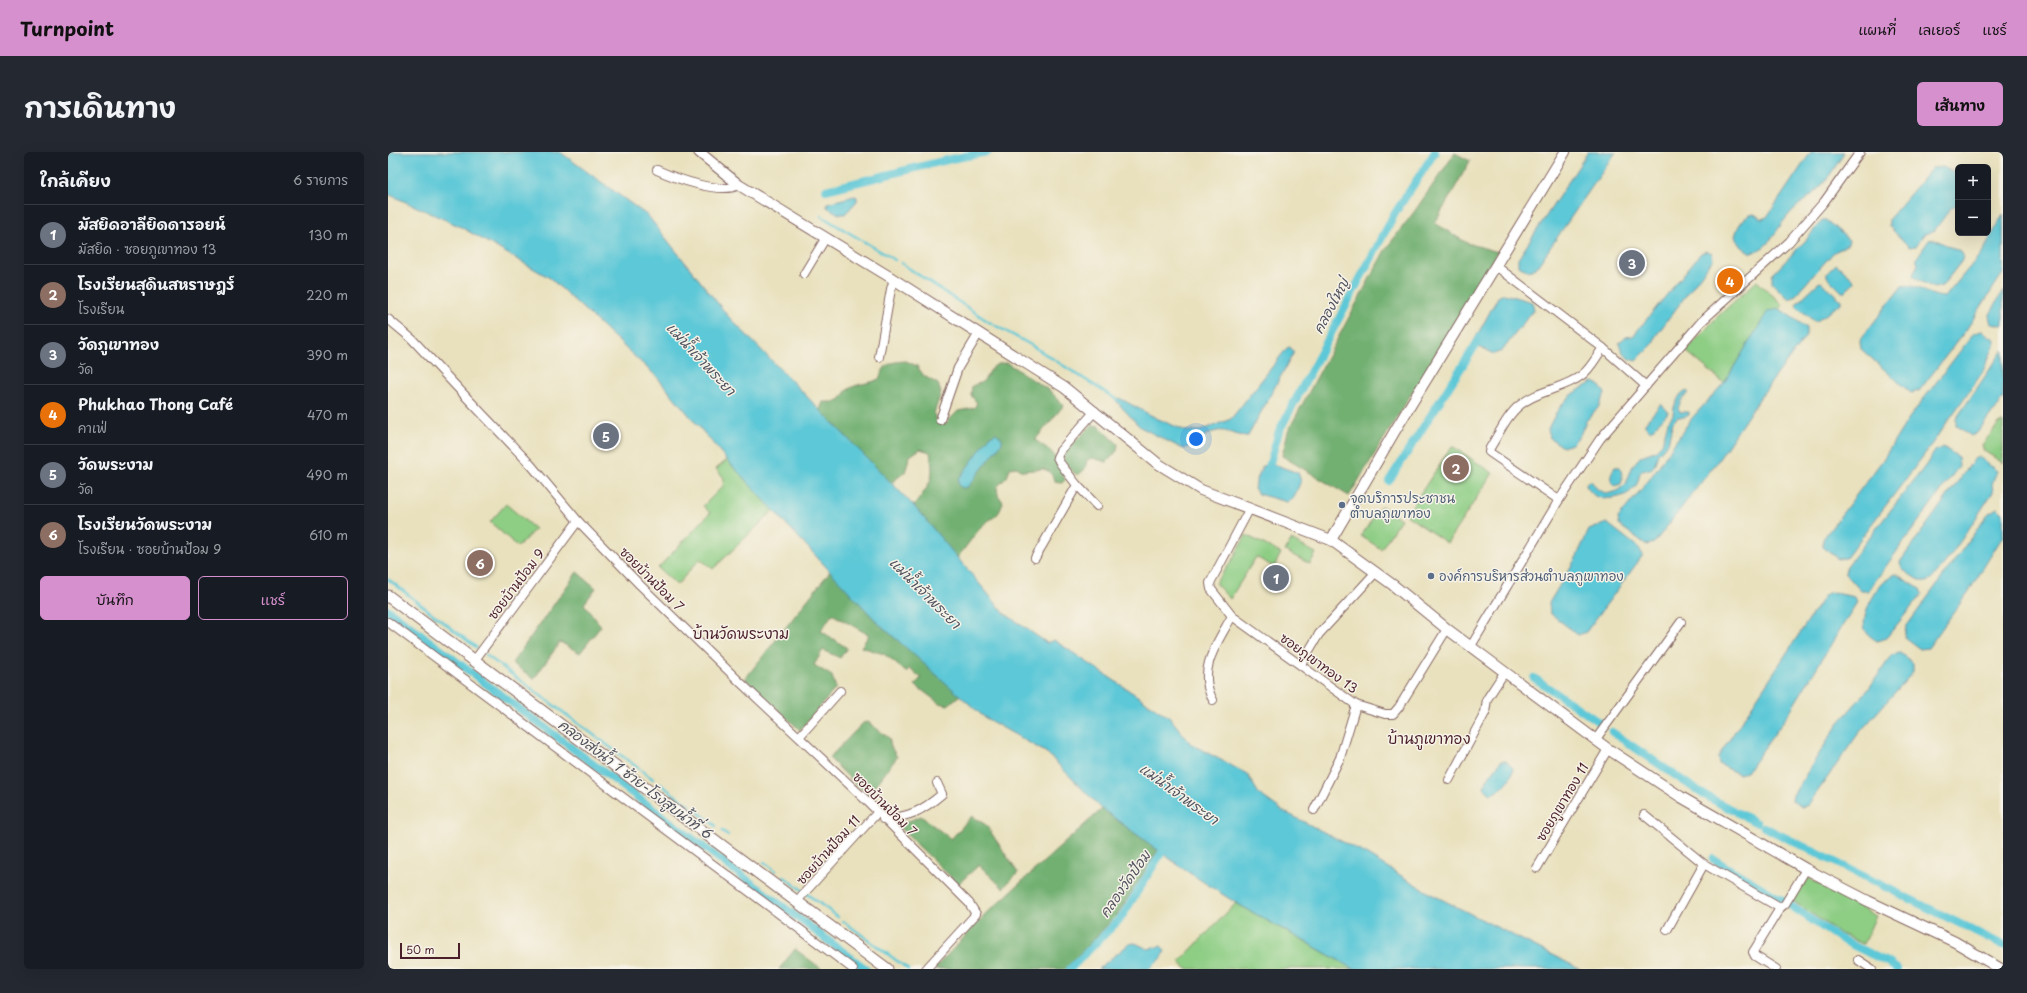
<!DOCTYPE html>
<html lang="th">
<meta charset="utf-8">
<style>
body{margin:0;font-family:"Playpen Sans","Playpen Sans Thai",sans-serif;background:#242831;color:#f1f3f6}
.controls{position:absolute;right:12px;top:12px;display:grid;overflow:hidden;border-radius:6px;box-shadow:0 4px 16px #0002}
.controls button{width:36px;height:36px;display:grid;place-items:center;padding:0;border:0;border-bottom:1px solid #363941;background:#171b24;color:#f1f3f6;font:20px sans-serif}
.scale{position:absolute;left:12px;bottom:10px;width:60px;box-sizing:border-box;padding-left:4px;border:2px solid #4a1f2b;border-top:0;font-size:11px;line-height:14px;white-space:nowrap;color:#4a1f2b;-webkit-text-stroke:3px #f7f3e8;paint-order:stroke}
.you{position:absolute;left:808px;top:287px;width:14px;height:14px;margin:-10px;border:3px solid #fff;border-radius:50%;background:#1a73e8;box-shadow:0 0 0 6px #1a73e833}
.badge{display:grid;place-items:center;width:26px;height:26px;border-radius:50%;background:#d690ce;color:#fff;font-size:13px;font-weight:700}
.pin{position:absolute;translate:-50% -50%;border:2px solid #fff;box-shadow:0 1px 4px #0006}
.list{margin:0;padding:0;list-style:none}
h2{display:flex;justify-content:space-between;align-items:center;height:52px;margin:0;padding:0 16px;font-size:17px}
h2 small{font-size:13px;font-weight:400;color:#9ea1a6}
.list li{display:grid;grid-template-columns:26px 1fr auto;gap:12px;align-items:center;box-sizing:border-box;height:60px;padding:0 16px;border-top:1px solid #363941}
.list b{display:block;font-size:15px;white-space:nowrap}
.list p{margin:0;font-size:13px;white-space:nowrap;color:#9ea1a6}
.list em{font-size:13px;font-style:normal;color:#9ea1a6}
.actions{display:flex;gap:8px;padding:12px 16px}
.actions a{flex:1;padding:9px 0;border:1px solid #d690ce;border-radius:6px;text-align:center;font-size:14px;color:#d690ce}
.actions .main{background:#d690ce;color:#111}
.map{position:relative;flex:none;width:1615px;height:817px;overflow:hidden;border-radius:6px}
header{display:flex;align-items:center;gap:24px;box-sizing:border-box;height:56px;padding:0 20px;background:#d690ce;color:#111}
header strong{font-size:19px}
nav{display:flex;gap:22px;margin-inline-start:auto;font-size:14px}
.intro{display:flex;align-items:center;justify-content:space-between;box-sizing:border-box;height:96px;padding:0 24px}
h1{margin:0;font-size:28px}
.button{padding:10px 18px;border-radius:6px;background:#d690ce;color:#111;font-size:14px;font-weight:700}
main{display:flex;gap:24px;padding:0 24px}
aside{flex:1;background:#171b24;border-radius:6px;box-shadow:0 4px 16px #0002}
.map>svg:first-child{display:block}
</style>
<header>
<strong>Turnpoint</strong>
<nav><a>แผนที่</a><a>เลเยอร์</a><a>แชร์</a></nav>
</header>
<div class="intro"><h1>การเดินทาง</h1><a class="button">เส้นทาง</a></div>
<main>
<aside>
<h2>ใกล้เคียง<small>6 รายการ</small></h2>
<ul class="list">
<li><span class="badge" style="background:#6b7280">1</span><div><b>มัสยิดอาลียิดดารอยน์</b><p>มัสยิด · ซอยภูเขาทอง 13</p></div><em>130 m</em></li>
<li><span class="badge" style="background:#8d6e63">2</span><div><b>โรงเรียนสุดินสหราษฎร์</b><p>โรงเรียน</p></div><em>220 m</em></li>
<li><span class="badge" style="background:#6b7280">3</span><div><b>วัดภูเขาทอง</b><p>วัด</p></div><em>390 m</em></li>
<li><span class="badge" style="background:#e8710a">4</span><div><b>Phukhao Thong Café</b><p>คาเฟ่</p></div><em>470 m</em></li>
<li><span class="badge" style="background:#6b7280">5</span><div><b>วัดพระงาม</b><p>วัด</p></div><em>490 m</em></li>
<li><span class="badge" style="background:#8d6e63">6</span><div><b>โรงเรียนวัดพระงาม</b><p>โรงเรียน · ซอยบ้านป้อม 9</p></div><em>610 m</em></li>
</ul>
<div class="actions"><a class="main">บันทึก</a><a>แชร์</a></div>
</aside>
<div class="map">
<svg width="1615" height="817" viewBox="0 0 1615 817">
<rect width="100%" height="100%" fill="#f7f3e8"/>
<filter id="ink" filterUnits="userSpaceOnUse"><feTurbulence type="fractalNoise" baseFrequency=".025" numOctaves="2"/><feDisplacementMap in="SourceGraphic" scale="8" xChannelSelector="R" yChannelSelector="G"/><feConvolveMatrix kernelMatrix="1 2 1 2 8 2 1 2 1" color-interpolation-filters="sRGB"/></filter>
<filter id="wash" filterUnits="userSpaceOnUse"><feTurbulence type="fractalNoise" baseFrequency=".012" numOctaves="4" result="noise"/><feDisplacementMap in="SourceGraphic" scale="16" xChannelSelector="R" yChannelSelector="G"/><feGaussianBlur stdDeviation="0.9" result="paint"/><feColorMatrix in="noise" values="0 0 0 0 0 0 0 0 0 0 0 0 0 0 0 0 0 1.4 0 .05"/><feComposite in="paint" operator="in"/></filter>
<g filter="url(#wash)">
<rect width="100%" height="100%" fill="#e9e1be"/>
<!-- green -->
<g fill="#8dcd84" stroke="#6c7658">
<path d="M 1369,129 L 1395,153 L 1392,157 L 1380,160 L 1336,231 L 1298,199 L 1329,165 Z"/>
<path d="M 1612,270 L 1615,270 L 1615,311 L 1596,299 L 1594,293 Z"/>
<path d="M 1064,294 L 1105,321 L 1059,391 L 1018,363 Z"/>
<path d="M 339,308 L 386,358 L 325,417 L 312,407 L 289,433 L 270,416 L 322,361 L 315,354 L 335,334 L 336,326 L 328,317 Z"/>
<path d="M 118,352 L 147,377 L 130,395 L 102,370 Z"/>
<path d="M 993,354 L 1013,367 L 993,397 L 973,384 Z"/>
<path d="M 858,383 L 893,401 L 886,415 L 868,405 L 842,447 L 827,431 L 843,410 Z"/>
<path d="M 903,388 L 928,401 L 922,412 L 897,399 Z"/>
<path d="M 1420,726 L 1488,764 L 1475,792 L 1453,782 L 1405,749 Z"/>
<path d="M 848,751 L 966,817 L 799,817 L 791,810 Z"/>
</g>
<!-- forest -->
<g fill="#72b072" stroke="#5e684e">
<path d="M 1067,1 L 1082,9 L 1047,71 L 1079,91 L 1110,100 L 961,344 L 894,304 L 900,279 L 997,98 L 1026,60 Z"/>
<path d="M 518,209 L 529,214 L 536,224 L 550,232 L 553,241 L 546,261 L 548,268 L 557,272 L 570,259 L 586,256 L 589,251 L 583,243 L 584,234 C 588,232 594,231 596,228 C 604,218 603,211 619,211 L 662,239 L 676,253 L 647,288 C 652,292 662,297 665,302 C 667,306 677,325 677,328 L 674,331 L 667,329 L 662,320 L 656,317 L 634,319 L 629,315 L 622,316 L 619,325 L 609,335 L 610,343 L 615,350 C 611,366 605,364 595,373 C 586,383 578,395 569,406 L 526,354 C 542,331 547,330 542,300 L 532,297 L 522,304 L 517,320 L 503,331 L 432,258 L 435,250 L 446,250 L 453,247 C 461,229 478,234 491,227 C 497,211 502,210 518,209 Z"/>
<path d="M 704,273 L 711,274 L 730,292 L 729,299 L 719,310 L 704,306 L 699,308 L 697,317 L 690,323 L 685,320 L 675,308 L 678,298 Z"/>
<path d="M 443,418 L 490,471 L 572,543 L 560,553 L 551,551 L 527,533 L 533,526 L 522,516 L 518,520 L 496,502 L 473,495 L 481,483 L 444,462 L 433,479 L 459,496 L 452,506 L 435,498 L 426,513 L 444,524 L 448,536 L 412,578 L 357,527 Z"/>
<path d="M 189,420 L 208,436 L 196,452 L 213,474 L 192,501 L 172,490 L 146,527 L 124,511 Z"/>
<path d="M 480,570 L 501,586 L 503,595 L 509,605 L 483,640 L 477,641 L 441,606 L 475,571 Z"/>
<path d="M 714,657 L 770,698 L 729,763 L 677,817 L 546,817 L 598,762 Z"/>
<path d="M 533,664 L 563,687 L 584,664 L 598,673 L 630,721 L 615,736 L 591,713 L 570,732 L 512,676 L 513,672 Z"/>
<path d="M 407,797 L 434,817 L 391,817 Z"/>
</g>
<!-- water -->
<g fill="#5dc8d7" stroke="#547481">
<path d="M 0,0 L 172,0 L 260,64 L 340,164 L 526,354 L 616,461 L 659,491 L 666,488 L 782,566 L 803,592 L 859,622 L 871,642 L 895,659 L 976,701 L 1043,742 L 1192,817 L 966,817 L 848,751 L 797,718 L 714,657 L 659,601 L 596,565 L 490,471 L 339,308 L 269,225 L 162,126 L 71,74 L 0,42 Z"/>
<path d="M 1200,0 L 1228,0 L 1148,116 L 1141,119 L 1130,114 L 1130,107 Z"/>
<path d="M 1423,0 L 1456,0 C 1449,13 1440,27 1429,38 C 1420,47 1407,54 1399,65 C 1387,78 1383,96 1363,101 L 1354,95 L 1347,85 C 1349,75 1355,64 1366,62 L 1374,67 L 1379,65 Z"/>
<path d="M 1555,15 L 1570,23 L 1570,52 L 1563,56 L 1546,79 L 1536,82 L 1528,94 L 1521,95 L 1501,74 L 1501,67 L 1544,16 Z"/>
<path d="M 467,44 L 469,45 L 469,49 L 457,62 L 451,62 L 439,55 L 439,51 Z"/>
<path d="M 1615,62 L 1615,121 L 1578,178 L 1531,239 L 1523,241 L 1473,197 L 1472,188 L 1514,134 C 1530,131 1540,145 1557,145 L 1596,98 Z"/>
<path d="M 1434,68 L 1438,68 L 1461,88 L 1460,92 L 1445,101 L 1406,145 L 1401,147 L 1384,131 L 1384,123 L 1419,87 Z"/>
<path d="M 1546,87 L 1574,101 L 1576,106 L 1554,134 L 1546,136 L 1528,127 L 1525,123 L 1530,112 L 1528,107 L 1541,88 Z"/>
<path d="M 1319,99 L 1324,101 L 1325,107 L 1267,185 L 1265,192 L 1248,209 C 1239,207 1233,200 1231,191 L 1237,185 L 1245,184 L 1313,101 Z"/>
<path d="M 1448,112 L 1465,127 L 1466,130 L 1457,140 L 1454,140 L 1439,125 L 1439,121 Z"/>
<path d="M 1433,130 L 1453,148 L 1453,151 L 1429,169 L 1426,169 L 1409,155 L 1408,152 L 1430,131 Z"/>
<path d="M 1615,139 L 1615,173 L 1603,172 L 1601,164 Z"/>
<path d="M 1116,142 L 1144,150 L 1146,157 L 1114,199 L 1106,202 L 1090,195 L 1086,189 L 1110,145 Z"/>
<path d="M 1392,157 L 1418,175 L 1418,184 L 1373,244 L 1329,310 L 1266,391 L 1259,393 L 1231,373 L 1230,366 L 1261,328 L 1304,266 L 1336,231 L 1380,159 Z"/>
<path d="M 1594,179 L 1606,187 L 1606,194 L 1594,221 L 1533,307 L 1458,406 L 1450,407 L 1435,395 L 1435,387 L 1494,309 L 1521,266 L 1586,181 Z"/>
<path d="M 902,195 L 906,200 L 860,284 C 850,285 839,277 829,279 C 813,282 805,295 795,297 L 752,275 L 729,250 L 730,246 L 733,247 L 768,266 L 798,279 L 812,279 L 843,267 L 899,196 Z"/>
<path d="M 1615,198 L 1615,246 L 1589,281 L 1583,284 L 1568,273 L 1568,267 Z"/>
<path d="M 1205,230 L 1210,232 L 1217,241 L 1210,256 L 1198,269 L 1192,283 L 1184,292 L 1175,295 L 1162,286 L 1160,277 C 1172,251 1179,244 1205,230 Z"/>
<path d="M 1299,239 L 1301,241 L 1294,247 L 1290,256 L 1292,260 L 1301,260 L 1301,263 L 1297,265 L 1290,265 L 1285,270 L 1280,291 L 1270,302 L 1266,314 L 1263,317 L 1254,318 C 1249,324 1252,331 1245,337 C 1238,346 1217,349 1207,344 C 1203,341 1201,338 1198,334 L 1199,330 L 1203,329 L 1209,337 L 1219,342 L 1229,339 L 1238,332 L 1245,313 L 1253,304 L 1267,299 L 1274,292 L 1280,270 L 1285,263 L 1286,255 L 1292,243 Z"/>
<path d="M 1273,252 L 1280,259 L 1279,262 L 1263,279 L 1257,274 L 1257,271 Z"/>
<path d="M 608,281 L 614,286 L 614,291 L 580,335 L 575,336 L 571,334 L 570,328 L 602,284 Z"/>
<path d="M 1555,295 L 1570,305 L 1571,314 L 1480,439 L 1473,439 L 1457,421 L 1459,414 L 1538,313 L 1547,299 Z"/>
<path d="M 1591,305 L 1609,319 L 1604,332 L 1605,340 C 1596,353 1549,429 1538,430 C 1531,430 1520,421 1514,417 L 1512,410 L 1586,307 Z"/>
<path d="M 885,312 L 910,321 L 913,329 L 905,347 L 899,350 L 870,342 L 866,336 L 874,314 Z"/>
<path d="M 1227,315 L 1231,315 C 1234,319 1235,327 1233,332 L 1226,334 C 1221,326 1222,322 1227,315 Z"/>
<path d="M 1609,356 L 1615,361 L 1615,384 L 1581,439 L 1540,496 L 1532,497 L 1516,485 L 1518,475 L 1601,361 Z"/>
<path d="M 1219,371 L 1251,396 L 1255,403 L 1198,480 L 1190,483 L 1162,461 L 1161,451 L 1188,406 L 1201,378 Z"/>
<path d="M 1508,422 L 1532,437 L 1534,442 L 1498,486 L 1489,489 C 1486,487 1481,484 1479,481 C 1468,467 1492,426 1508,422 Z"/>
<path d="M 1442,440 L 1467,445 L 1469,450 L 1399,564 L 1359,620 L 1351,622 L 1331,612 L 1330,605 L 1437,443 Z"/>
<path d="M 1512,501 L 1525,511 L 1525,520 L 1470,582 L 1420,653 L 1414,655 L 1404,649 L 1405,643 L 1452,569 L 1479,539 L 1504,503 Z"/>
<path d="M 1113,609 L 1118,609 L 1125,616 C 1124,628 1114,638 1103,642 L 1096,636 L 1098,629 Z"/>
<path d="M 747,791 L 760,797 L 773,794 L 777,798 L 774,806 L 761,817 L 710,817 L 741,792 Z"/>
</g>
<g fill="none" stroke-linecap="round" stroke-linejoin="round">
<!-- stream -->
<g stroke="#5dc8d7" stroke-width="2.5">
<path d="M 433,64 L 507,108"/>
<path d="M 513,111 L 601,170 L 643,193 L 731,249"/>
<path d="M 0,427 L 89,496"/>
<path d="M 98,503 L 265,627"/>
<path d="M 272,632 L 302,654"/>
<path d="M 310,660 L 328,674"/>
<path d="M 334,679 L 340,683"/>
<path d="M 376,710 L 388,719"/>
<path d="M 395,724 L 414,738"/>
<path d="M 419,742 L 450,765"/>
<path d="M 455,769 L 520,817"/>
</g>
<!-- canal -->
<g stroke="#5dc8d7" stroke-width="8">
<path d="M 438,38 L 563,7 L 600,0"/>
<path d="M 879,322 L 891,279 L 1007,61 L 1047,0"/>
<path d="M 1001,329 L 1094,183"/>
<path d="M 0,458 L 478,817"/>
<path d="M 1146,526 L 1215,573"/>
<path d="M 1224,580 L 1313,641 L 1344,658"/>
<path d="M 1350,661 L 1369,671"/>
<path d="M 1376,675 L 1615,793"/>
<path d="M 1325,707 L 1394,748"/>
<path d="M 1403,754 L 1452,787 L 1501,811 L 1509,817"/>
<path d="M 682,817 L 733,766 L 779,692"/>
</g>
</g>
</g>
<g filter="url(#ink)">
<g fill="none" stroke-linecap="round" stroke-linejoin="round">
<defs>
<g id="minor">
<path d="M 269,18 C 287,26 332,43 351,33"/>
<path d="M 1108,114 L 1215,196 L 1258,234"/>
<path d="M 416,122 L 437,87"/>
<path d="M 0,167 L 24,187 L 82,249 L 143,313 L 190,369 L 252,433 L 353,531 L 480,650 L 581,751 L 588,762 L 538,817"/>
<path d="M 491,205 L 503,137 L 506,127"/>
<path d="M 552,268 L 570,216 L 591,181"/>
<path d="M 689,333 L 709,354"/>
<path d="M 1171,348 L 1101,300 L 1102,296 C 1111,282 1119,263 1132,253 C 1150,238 1176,237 1194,223 C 1203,216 1208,205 1215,196"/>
<path d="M 647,406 L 689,333 L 672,311 L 669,305 L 672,299 L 707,259"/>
<path d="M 844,464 L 968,553 L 997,562 L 1005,562 L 1011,555 L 1059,477"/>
<path d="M 0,470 L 465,817"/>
<path d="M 1083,494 L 1171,348 L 1212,287 L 1313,170 L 1401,90 L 1436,50 L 1472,0"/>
<path d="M 86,509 L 190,369"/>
<path d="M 913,512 L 931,482 L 988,420"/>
<path d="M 825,548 C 808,518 830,490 844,464 L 823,437 L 822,431 L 862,356"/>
<path d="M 411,585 L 452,539"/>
<path d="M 1208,587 L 1293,470"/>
<path d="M 1061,628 L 1097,561 L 1099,547 L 1116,521"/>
<path d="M 926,658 L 952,606 L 968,553"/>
<path d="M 1256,663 L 1316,712 L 1392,756 L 1397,752 L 1418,717"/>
<path d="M 495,667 C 522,665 534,659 554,642 L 549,631"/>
<path d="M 1149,716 L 1220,597"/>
<path d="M 408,750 L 489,661"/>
<path d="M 1279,778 L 1316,712"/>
<path d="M 1470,808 L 1484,817"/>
<path d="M 1388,817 L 1367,804 L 1365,800 L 1392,756"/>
</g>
<g id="tertiary">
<path d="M 311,0 L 351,33 L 502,125 L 677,236 L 769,311 L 813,338 L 943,388 L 1005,433 L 1059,477 L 1220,597 L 1293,645 L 1418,717 L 1480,749 L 1567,790 L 1613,817"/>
<path d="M 943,388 L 1008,277 L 1177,0"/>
</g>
<path id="secondary" d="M 0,444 L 499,817"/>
</defs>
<!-- minor casing -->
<use href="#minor" stroke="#82635e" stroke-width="10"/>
<!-- tertiary casing -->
<use href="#tertiary" stroke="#82635e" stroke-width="12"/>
<!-- secondary casing -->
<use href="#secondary" stroke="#82635e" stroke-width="13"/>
<!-- minor -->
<use href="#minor" stroke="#fff" stroke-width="8"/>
<!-- tertiary -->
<use href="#tertiary" stroke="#fff" stroke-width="10"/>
<!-- secondary -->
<use href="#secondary" stroke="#fff" stroke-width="11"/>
</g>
</g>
<!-- markers -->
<g fill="#5c6f8a" stroke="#f7f3e8" stroke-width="1.5">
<circle cx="954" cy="353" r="4"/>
<circle cx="1043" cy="424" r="4"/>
</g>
<g text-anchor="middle" stroke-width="3" stroke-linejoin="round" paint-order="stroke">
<!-- service labels -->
<g font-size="13" fill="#4e5e75" stroke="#f7f3e8" text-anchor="start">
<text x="962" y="351">จุดบริการประชาชน<tspan x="962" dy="15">ตำบลภูเขาทอง</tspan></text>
<text x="1051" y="429">องค์การบริหารส่วนตำบลภูเขาทอง</text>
</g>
<!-- street labels -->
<g font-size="13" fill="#4a1f2b" stroke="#f7f3e8">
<text transform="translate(264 427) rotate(45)" y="5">ซอยบ้านป้อม 7</text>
<text transform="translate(128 432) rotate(-53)" y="5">ซอยบ้านป้อม 9</text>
<text transform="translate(931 511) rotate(36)" y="5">ซอยภูเขาทอง 13</text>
<text transform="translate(1174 650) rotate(-59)" y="5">ซอยภูเขาทอง 11</text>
<text transform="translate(497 652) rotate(45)" y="5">ซอยบ้านป้อม 7</text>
<text transform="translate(440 698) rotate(-48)" y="5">ซอยบ้านป้อม 11</text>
</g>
<!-- water labels -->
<g font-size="14" font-style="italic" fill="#50525f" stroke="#f7f3e8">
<text transform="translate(943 154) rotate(-62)" y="5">คลองใหญ่</text>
<text transform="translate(313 207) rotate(47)" y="5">แม่น้ำเจ้าพระยา</text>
<text transform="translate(537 441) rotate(45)" y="5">แม่น้ำเจ้าพระยา</text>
<text transform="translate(247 627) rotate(37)" y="5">คลองส่งน้ำ 1 ซ้าย-โรงสูบน้ำที่ 6</text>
<text transform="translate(791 642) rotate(36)" y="5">แม่น้ำเจ้าพระยา</text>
<text transform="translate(737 732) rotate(-55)" y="5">คลองวัดป้อม</text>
</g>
<!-- quarter labels -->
<g font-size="15" fill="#4a1f2b" stroke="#f7f3e8">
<text x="353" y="487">บ้านวัดพระงาม</text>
<text x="1041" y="592">บ้านภูเขาทอง</text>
</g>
</g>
</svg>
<div class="controls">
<button>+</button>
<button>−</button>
</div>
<div class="scale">50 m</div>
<div class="you"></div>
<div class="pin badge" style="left:888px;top:426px;background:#6b7280">1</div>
<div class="pin badge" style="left:1068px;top:316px;background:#8d6e63">2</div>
<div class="pin badge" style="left:1244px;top:111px;background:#6b7280">3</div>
<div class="pin badge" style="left:1342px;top:129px;background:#e8710a">4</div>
<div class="pin badge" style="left:218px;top:284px;background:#6b7280">5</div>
<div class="pin badge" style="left:92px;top:411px;background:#8d6e63">6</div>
</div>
</main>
